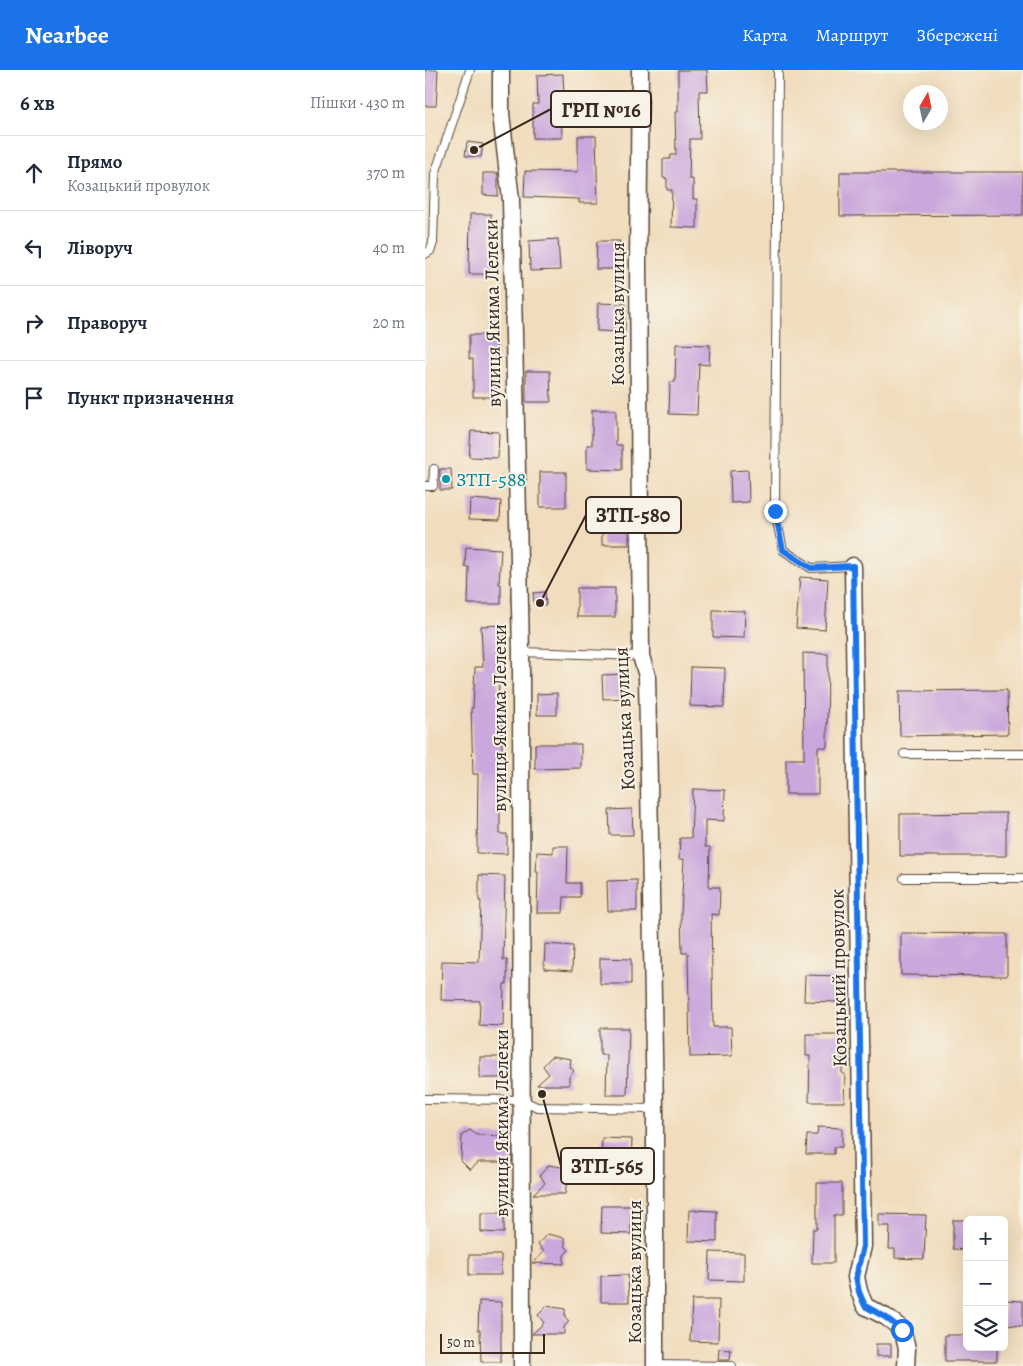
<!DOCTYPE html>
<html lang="uk">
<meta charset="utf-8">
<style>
body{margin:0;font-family:Alegreya,serif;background:#f6f6f7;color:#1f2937}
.controls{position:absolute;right:15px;bottom:15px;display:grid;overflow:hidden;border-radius:8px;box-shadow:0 5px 20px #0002}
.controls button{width:45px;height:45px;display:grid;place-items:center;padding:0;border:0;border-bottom:1px solid #e0e1e3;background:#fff;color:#1f2937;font:25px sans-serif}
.compass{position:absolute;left:478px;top:15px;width:45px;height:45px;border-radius:50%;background:#fff;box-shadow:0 5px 20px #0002;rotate:9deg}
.scale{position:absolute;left:15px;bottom:12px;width:105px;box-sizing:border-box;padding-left:5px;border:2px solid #3b2a1e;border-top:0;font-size:14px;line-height:18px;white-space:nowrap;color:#3b2a1e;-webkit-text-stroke:4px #f7f3e8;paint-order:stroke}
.stop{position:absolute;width:15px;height:15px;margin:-11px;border:4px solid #1a73e8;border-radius:50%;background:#fff}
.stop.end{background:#1a73e8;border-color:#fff;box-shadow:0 1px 5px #0008}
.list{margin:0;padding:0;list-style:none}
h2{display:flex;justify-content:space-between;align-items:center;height:65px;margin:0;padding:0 20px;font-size:21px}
h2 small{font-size:16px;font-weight:400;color:#747a83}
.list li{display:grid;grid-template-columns:32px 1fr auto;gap:15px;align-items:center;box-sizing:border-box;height:75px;padding:0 20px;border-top:1px solid #e0e1e3}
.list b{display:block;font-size:19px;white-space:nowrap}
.list p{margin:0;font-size:16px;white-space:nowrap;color:#747a83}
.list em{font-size:16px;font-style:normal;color:#747a83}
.icon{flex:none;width:28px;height:28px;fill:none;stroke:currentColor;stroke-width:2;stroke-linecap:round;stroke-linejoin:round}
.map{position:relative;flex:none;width:598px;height:1296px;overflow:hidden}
header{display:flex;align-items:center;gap:30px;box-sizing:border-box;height:70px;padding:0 25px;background:#1a73e8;color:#fff}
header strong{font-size:24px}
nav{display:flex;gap:28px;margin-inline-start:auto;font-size:18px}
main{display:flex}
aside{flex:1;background:#fff}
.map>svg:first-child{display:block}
</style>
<header>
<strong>Nearbee</strong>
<nav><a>Карта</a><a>Маршрут</a><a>Збережені</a></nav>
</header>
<main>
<aside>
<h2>6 хв<small>Пішки · 430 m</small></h2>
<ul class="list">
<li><svg class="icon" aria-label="ahead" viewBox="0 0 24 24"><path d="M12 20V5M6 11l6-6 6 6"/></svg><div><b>Прямо</b><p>Козацький провулок</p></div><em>370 m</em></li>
<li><svg class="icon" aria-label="left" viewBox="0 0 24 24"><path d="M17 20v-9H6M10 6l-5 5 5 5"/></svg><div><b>Ліворуч</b></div><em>40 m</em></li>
<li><svg class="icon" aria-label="right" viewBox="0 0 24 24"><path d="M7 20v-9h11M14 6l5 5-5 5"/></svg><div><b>Праворуч</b></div><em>20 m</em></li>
<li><svg class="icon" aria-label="arrive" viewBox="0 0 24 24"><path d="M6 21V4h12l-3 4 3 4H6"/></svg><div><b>Пункт призначення</b></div></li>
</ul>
</aside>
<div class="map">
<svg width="598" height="1296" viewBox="0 0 598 1296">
<rect width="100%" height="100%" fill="#f7f3e8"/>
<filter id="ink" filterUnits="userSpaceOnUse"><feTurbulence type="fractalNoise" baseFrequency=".02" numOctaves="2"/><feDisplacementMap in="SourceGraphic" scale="10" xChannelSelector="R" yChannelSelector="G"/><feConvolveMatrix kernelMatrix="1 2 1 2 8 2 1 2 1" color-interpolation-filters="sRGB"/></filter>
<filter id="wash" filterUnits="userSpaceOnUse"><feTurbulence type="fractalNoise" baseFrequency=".0096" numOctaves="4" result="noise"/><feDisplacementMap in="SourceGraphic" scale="20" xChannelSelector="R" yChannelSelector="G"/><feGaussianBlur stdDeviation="1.12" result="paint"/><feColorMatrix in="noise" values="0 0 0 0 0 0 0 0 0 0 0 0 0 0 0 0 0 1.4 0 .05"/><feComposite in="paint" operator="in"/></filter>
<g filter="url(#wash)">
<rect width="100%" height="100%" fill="#f1ddbd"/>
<g id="blocks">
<!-- building -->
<g fill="#caa7dc">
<path d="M 0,0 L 13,0 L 11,36 L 0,36 Z"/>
<path d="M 253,0 L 282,0 L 283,21 L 274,21 L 275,69 L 265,69 L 264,109 L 268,109 L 268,129 L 272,129 L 272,158 L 246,157 L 247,120 L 242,120 L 242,109 L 238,108 L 238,89 L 245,89 L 246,85 L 251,85 L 250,42 L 253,42 Z"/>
<path d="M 138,4 L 139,28 L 136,28 L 137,68 L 108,68 L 108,34 L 113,34 L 112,5 Z"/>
<path d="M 153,66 L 171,66 L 173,133 L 154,133 L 154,129 L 99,127 L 100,101 L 153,102 Z"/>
<path d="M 42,72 L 58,74 L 56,87 L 40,86 Z"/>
<path d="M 415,102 L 598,102 L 598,145 L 415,146 Z"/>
<path d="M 58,103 L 73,103 L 73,126 L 58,125 Z"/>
<path d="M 45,144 L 66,144 L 66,176 L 68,176 L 68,204 L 44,204 Z"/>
<path d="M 133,169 L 135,200 L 105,201 L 104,171 Z"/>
<path d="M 172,171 L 195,171 L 194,199 L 171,199 Z"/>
<path d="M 173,233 L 201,234 L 200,262 L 172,261 Z"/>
<path d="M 44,265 L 71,265 L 72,327 L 48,327 L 48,289 L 44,289 Z"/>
<path d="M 251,274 L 285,275 L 284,295 L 274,294 L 272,345 L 244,344 L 245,312 L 250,312 Z"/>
<path d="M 101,301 L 125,301 L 126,332 L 101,332 Z"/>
<path d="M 167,340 L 191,340 L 191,375 L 197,375 L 197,400 L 162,399 L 162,375 L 167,375 Z"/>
<path d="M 46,361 L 74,362 L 73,388 L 44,387 Z"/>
<path d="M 15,399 L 26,399 L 27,420 L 15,420 Z"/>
<path d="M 323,400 L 324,432 L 306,433 L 305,401 Z"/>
<rect x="115" y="402" width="26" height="35"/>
<path d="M 45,429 L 76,431 L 75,450 L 44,449 Z"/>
<rect x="177" y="436" width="27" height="39"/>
<path d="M 41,477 L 76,479 L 74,514 L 76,514 L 76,534 L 43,534 L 44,497 L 40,497 Z"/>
<path d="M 375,507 L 403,509 L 400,560 L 371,558 Z"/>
<rect x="152" y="518" width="38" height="29"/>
<path d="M 120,522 L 121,535 L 109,535 L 108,523 Z"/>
<path d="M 288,540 L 320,541 L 319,568 L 288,567 Z"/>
<path d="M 79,555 L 80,582 L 75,582 L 73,637 L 77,637 L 77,704 L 75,704 L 75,764 L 82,764 L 82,784 L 52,783 L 53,704 L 48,704 L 46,638 L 48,638 L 50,597 L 58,597 L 56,556 Z"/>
<path d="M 378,583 L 403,584 L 402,677 L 393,677 L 393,724 L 361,724 L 361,689 L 379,689 Z"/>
<path d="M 266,597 L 300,598 L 299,637 L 265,636 Z"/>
<path d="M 202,604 L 203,628 L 178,629 L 177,605 Z"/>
<path d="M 582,620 L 583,664 L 475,666 L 474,621 Z"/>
<path d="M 132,623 L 132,645 L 112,645 L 112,624 Z"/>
<path d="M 110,674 L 156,674 L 156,698 L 110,699 Z"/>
<path d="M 268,719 L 300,720 L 299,751 L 280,750 L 280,777 L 285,777 L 284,817 L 295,817 L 294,845 L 286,844 L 288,957 L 306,957 L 307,986 L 265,987 L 263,883 L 257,883 L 256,844 L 259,789 L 254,789 L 255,768 L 266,768 Z"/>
<path d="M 207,739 L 208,765 L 185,765 L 184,740 Z"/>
<path d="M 581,743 L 581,786 L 475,786 L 475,744 Z"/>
<path d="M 128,776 L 143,776 L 142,813 L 155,813 L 155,827 L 139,827 L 138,843 L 112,843 L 113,802 L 111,802 L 112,782 L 128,783 Z"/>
<path d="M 54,805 L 80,806 L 78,890 L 82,890 L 82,914 L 79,914 L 78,956 L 54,955 L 55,931 L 16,930 L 17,891 L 54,892 L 56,831 L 54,831 Z"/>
<path d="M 212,810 L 212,841 L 183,841 L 182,811 Z"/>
<path d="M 476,863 L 582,864 L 582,906 L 476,905 Z"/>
<path d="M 120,874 L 148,876 L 147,901 L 119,899 Z"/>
<path d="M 175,888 L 206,889 L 206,914 L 175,914 Z"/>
<path d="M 380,905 L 413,906 L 412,932 L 379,931 Z"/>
<path d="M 175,958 L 204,958 L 202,1025 L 181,1025 L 182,985 L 175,985 Z"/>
<path d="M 381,964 L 418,964 L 417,1004 L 420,1004 L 419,1032 L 384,1032 L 385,986 L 381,986 Z"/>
<path d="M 127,986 L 146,989 L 145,997 L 149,1001 L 144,1007 L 144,1015 L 112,1015 L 124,1004 L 118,996 Z"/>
<rect x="55" y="987" width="25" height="21"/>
<path d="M 393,1057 L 417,1058 L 417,1077 L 409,1077 L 409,1084 L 381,1084 L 382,1065 L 392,1065 Z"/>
<path d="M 45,1060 L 52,1065 L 87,1066 L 87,1092 L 54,1092 L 45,1100 L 36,1091 L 37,1065 Z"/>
<path d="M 177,1068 L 207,1069 L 206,1095 L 176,1093 Z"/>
<path d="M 124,1095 L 142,1098 L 142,1107 L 145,1111 L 141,1116 L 140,1124 L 108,1124 L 120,1113 L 115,1105 Z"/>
<path d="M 392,1113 L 417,1113 L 417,1145 L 409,1145 L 409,1193 L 387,1193 L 388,1159 L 392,1159 Z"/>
<path d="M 177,1136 L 206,1136 L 206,1164 L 176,1163 Z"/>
<path d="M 264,1140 L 292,1141 L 292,1172 L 263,1171 Z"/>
<path d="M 56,1143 L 79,1143 L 79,1163 L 56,1162 Z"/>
<path d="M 454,1144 L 501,1145 L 499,1189 L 470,1188 L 470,1179 L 464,1179 L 465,1156 L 454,1156 Z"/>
<path d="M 528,1150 L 542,1150 L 542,1180 L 528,1179 Z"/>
<path d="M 122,1164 L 140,1168 L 140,1176 L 144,1180 L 139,1185 L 139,1194 L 107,1193 L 119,1182 L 113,1174 Z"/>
<path d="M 285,1182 L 319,1183 L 319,1211 L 284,1210 Z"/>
<rect x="44" y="1185" width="32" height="20"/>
<path d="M 203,1205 L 204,1232 L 176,1232 L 176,1206 Z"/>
<path d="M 267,1230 L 294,1230 L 293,1272 L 265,1271 Z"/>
<path d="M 579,1230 L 598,1231 L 598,1256 L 579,1255 Z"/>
<path d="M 54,1231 L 76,1232 L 76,1292 L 56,1292 L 55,1260 L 53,1260 Z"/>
<path d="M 122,1236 L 140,1239 L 140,1247 L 144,1251 L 139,1257 L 139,1264 L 107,1264 L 119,1253 L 113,1245 Z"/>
<path d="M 520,1265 L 542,1265 L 542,1277 L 572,1277 L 572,1291 L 520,1291 Z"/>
<rect x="451" y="1274" width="15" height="12"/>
<path d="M 294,1279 L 306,1280 L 305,1290 L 293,1290 Z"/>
</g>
</g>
</g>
<g filter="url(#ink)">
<use href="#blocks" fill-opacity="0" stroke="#564536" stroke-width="1"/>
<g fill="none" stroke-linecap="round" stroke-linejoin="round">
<defs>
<g id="service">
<path d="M 353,0 L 350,441 L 358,480 L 386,498 L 428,496"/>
<path d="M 0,184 L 5,181 L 8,173 L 10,104 L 45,0"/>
<path d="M 0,416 L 8,416 L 9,399"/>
<path d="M 96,582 L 216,586"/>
<path d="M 479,684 L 598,684"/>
<path d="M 479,808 L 598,808"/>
<path d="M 0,1029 L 97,1030 L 112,1037 L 230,1039"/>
<path d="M 230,1295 L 307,1296"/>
</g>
<g id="minor">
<path d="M 76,0 L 76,44 L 86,130 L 96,582 L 97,1296"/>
<path d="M 215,0 L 213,193 L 216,586 L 222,606 L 230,1039 L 230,1296"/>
<path d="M 428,496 L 438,1176 L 431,1207 L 434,1221 L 440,1236 L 461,1247 L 477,1259 L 482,1278 L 481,1296"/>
</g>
</defs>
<!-- service casing -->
<use href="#service" stroke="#564536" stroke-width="10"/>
<!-- minor casing -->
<use href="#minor" stroke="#564536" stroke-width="19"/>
<!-- service -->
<use href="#service" stroke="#fff" stroke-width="8"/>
<!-- minor -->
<use href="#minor" stroke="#fff" stroke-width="16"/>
</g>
</g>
<g fill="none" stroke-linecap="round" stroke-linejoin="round" filter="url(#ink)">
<!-- route -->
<path stroke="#1a73e8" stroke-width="6" d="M 350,441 L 358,480 L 386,498 L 428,496 L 438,1176 L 431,1207 L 434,1222 L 440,1236 L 460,1247 L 477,1260"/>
</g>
<!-- markers -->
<circle fill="#0f9aa8" stroke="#f7f3e8" stroke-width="2" cx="21" cy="409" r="5"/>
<g text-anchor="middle" stroke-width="4" stroke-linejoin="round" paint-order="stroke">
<!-- street labels -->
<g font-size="20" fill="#3b2a1e" stroke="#f7f3e8">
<text transform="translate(67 243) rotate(-91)" y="7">вулиця Якима Лелеки</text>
<text transform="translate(192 244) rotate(-90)" y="7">Козацька вулиця</text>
<text transform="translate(74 648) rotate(-90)" y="7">вулиця Якима Лелеки</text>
<text transform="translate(199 649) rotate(-93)" y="7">Козацька вулиця</text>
<text transform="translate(413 908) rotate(-91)" y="7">Козацький провулок</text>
<text transform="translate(76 1053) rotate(-90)" y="7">вулиця Якима Лелеки</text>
<text transform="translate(209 1202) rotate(-90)" y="7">Козацька вулиця</text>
</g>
<!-- culture labels -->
<g font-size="20" fill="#0d838f" stroke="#f7f3e8" text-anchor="start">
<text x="31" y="416">ЗТП-588</text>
</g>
</g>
<!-- callouts -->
<path fill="none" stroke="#3b2a1e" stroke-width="2" d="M49 80L126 39M115 533L161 445M117 1024L136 1096"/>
<g fill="#3b2a1e" stroke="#f7f3e8" stroke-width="2">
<circle cx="49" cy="80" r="5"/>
<circle cx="115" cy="533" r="5"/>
<circle cx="117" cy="1024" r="5"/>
</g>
<g fill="#f7f3e8" stroke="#3b2a1e" stroke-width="2">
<rect x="126" y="21" width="100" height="36" rx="5"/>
<rect x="161" y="427" width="95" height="36" rx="5"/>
<rect x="136" y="1078" width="93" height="36" rx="5"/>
</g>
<g font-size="21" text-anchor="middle" font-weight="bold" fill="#3b2a1e">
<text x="176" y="47">ГРП №16</text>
<text x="208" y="452">ЗТП-580</text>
<text x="182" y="1103">ЗТП-565</text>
</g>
</svg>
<div class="controls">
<button>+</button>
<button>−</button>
<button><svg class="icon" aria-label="layers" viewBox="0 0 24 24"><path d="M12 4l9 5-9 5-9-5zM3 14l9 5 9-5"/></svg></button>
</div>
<svg class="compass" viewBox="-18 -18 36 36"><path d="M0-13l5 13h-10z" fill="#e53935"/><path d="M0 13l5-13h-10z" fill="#747a83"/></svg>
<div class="scale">50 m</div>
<div class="stop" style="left:477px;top:1260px"></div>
<div class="stop end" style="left:350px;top:441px"></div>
</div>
</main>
